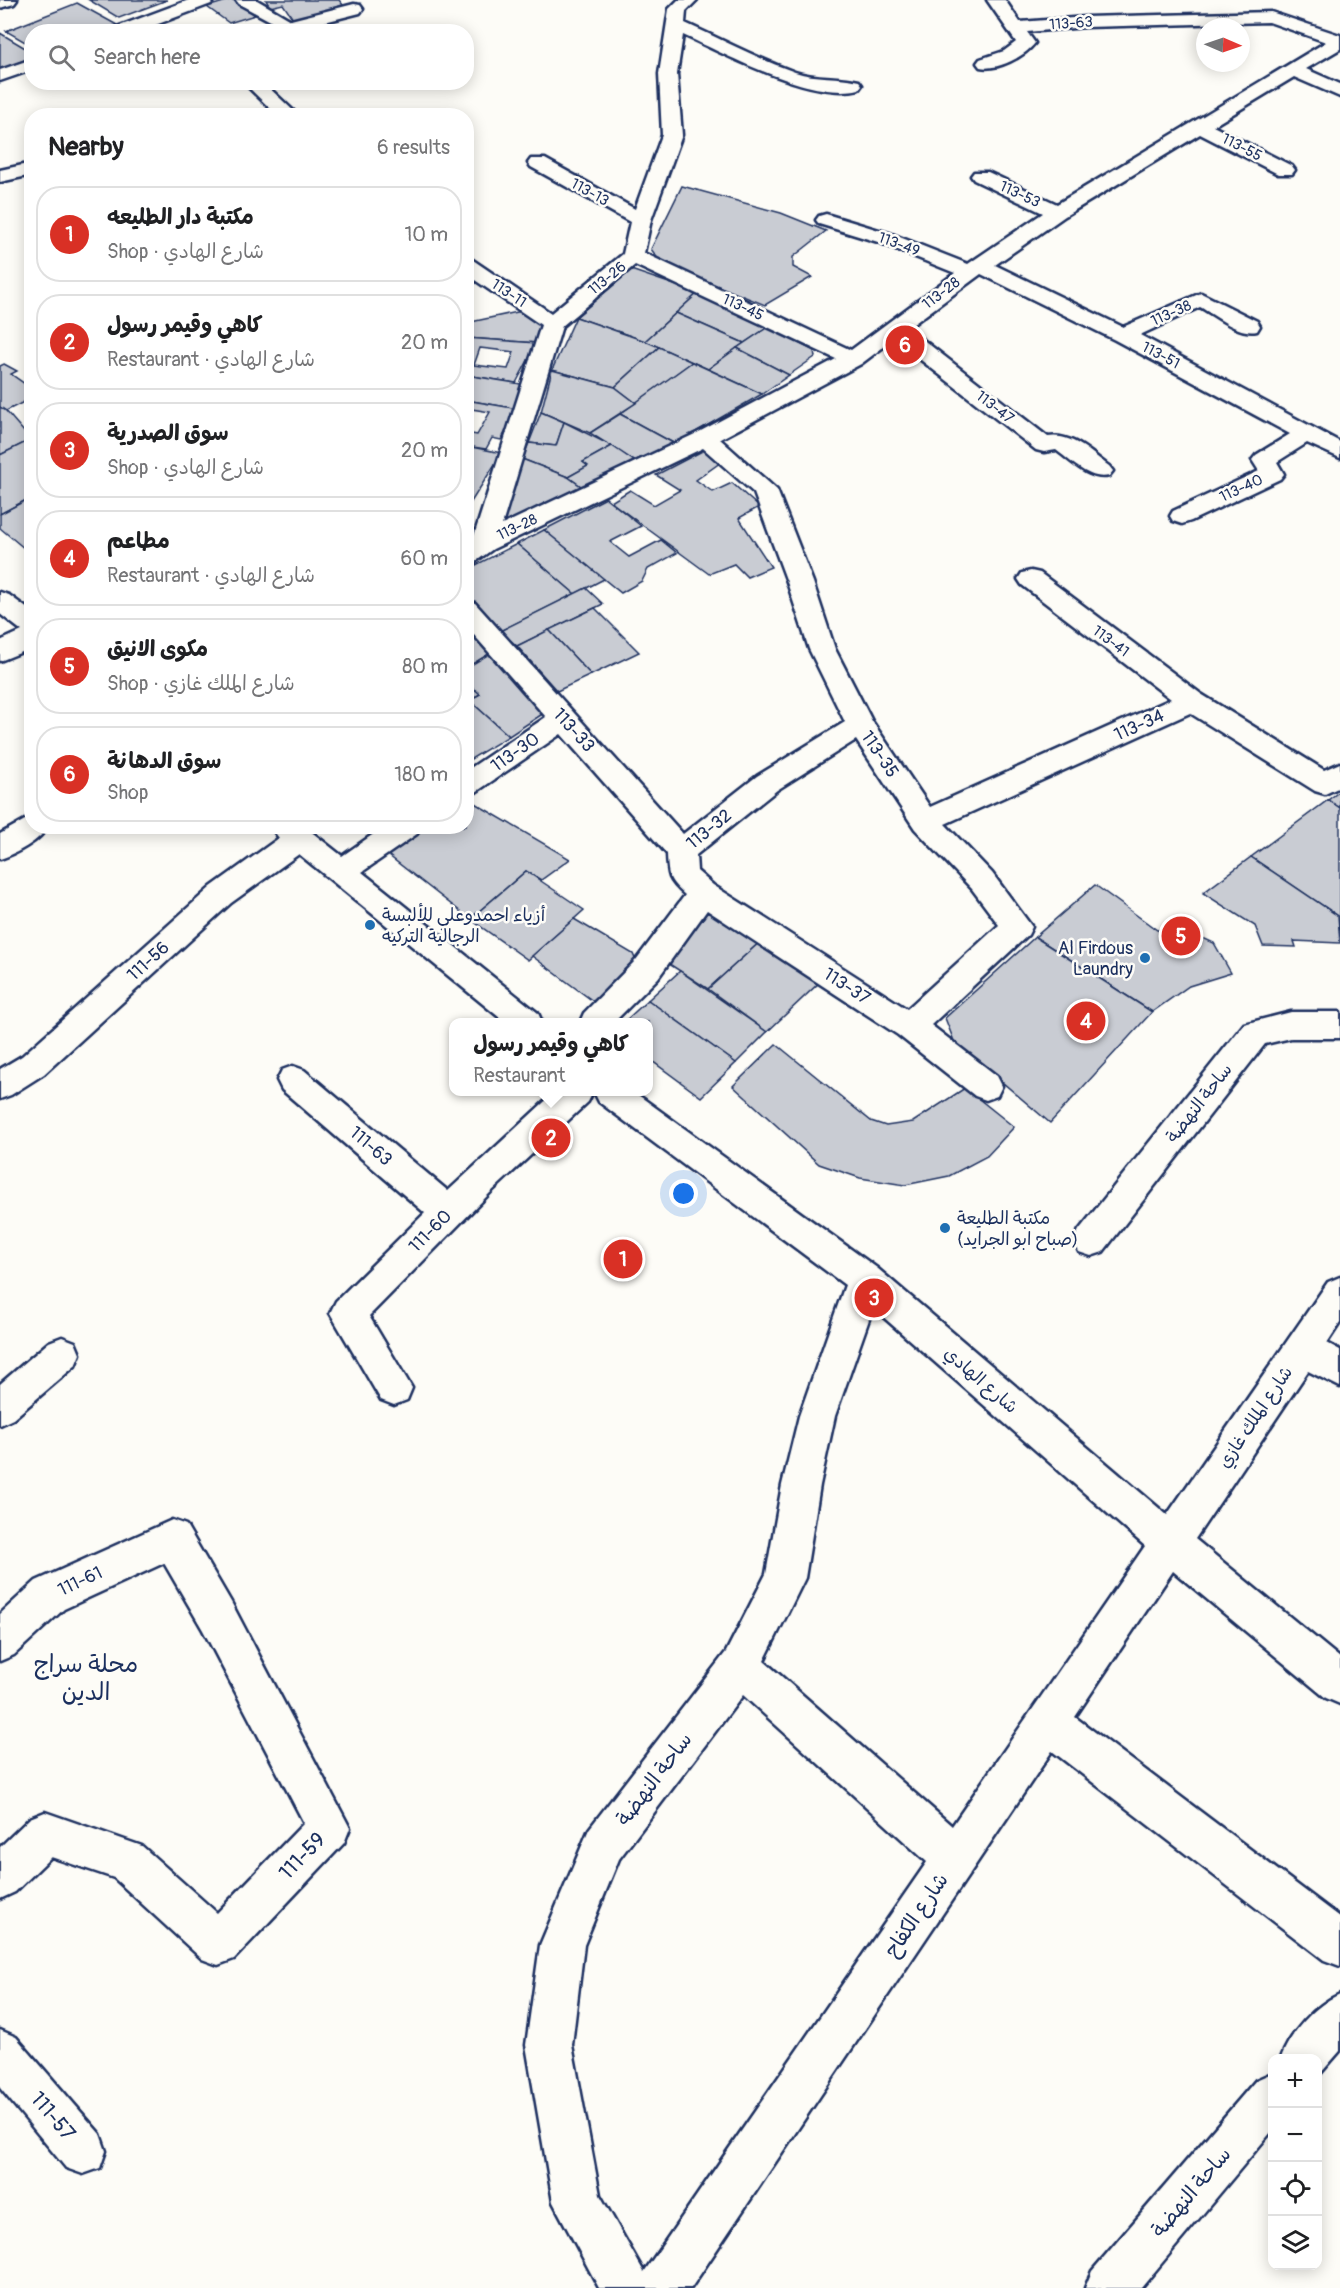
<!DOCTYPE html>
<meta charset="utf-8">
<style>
body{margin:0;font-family:Pangolin,"Playpen Sans Arabic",sans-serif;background:#f6f6f6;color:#202124}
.controls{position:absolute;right:18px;bottom:18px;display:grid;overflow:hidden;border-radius:12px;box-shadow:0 3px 15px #0003}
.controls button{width:54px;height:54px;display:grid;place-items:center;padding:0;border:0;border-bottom:2px solid #e0e0e0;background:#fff;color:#202124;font:30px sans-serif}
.compass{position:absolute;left:1196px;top:18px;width:54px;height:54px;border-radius:50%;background:#fff;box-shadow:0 3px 15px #0003;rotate:92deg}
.you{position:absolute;left:684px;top:1194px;width:21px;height:21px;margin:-15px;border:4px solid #fff;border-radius:50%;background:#1a73e8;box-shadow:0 0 0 9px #1a73e833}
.badge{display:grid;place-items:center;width:39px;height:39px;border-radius:50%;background:#d93025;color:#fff;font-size:20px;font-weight:700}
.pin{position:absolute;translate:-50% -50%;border:3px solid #fff;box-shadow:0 2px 6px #0006}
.popup{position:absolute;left:449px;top:1018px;width:204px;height:78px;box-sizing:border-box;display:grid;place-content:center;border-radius:12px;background:#fff;filter:drop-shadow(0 2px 4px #0005);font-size:20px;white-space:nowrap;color:#757577}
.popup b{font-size:22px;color:#202124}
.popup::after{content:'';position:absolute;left:50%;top:100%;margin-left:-12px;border:12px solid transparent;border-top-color:#fff}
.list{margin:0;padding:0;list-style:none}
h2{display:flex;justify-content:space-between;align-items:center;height:78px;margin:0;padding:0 24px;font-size:26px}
h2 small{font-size:20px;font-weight:400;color:#757577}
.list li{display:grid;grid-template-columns:39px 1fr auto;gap:18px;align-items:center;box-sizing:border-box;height:96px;margin:0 12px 12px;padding:0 12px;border:2px solid #e0e0e0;border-radius:24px}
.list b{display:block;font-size:22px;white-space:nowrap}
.list p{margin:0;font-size:20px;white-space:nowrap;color:#757577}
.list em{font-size:20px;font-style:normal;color:#757577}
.icon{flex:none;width:33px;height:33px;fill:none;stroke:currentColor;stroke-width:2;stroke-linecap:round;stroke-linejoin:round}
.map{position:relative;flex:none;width:1340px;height:2288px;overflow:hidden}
.search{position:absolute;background:#fff;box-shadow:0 3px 15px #0003;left:24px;top:24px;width:450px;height:66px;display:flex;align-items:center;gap:15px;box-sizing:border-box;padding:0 21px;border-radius:24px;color:#757577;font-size:22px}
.panel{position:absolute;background:#fff;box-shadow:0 3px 15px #0003;left:24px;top:108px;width:450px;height:726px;border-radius:24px}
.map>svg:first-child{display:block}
</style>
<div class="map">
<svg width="1340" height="2288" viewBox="0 0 1340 2288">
<rect width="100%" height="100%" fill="#fdfcf7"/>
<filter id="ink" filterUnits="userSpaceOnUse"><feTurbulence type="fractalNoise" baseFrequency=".0167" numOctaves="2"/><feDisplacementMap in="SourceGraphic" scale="12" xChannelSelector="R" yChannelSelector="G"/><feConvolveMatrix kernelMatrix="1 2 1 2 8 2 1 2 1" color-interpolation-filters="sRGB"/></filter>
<g filter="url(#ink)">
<!-- building -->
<g fill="#c9ccd3" stroke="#1b2f5e" stroke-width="1.5" fill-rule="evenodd">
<path d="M 89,0 L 167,0 L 119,18 Z"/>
<path d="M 230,0 L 235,0 L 255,15 L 229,23 L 207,7 Z"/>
<path d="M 266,0 L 339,0 L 344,6 L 293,19 L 283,4 L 270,7 Z"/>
<path d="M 77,3 L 117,25 L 102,32 L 32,32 L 32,46 L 6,31 Z"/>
<path d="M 0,33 L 32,52 L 32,57 L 0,70 Z"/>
<path d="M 682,186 L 781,213 L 826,231 L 793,257 L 793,267 L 812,277 L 765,305 L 661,263 L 651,249 Z"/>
<path d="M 631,270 L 698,293 L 645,341 L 576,317 Z"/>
<path d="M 698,293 L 768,327 L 744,343 L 676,313 Z"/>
<path d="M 527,310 L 538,318 L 541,326 L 537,343 L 466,338 L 466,323 Z"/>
<path d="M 676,313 L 744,343 L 708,369 L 645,341 Z"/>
<path d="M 576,317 L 645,341 L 659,347 L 615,387 L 552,370 Z"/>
<path d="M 768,327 L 814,351 L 815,357 L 789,375 L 737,348 Z"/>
<path d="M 466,338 L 537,343 L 516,383 L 466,375 ZM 480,348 L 514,352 L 508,369 L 474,365 Z"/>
<path d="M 659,347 L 692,362 L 636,403 L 615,387 Z"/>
<path d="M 737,348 L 789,375 L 762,394 L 708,369 Z"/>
<path d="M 692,362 L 762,394 L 675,444 L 620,414 Z"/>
<path d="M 4,364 L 17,371 L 11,374 L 32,389 L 32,398 L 6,411 L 0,407 L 0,366 Z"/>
<path d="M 552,370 L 615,387 L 636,403 L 590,433 L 541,412 Z"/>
<path d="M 466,375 L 527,385 L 518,409 L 466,400 Z"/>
<path d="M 466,400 L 518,409 L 501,440 L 492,438 L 486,449 L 466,446 L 466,433 L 477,435 L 490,412 L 466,408 Z"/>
<path d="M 0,407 L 6,411 L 31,440 L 0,455 Z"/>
<path d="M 541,412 L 564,422 L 556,446 L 529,443 Z"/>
<path d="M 620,414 L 675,444 L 634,461 L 590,433 Z"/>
<path d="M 564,422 L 612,446 L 583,462 L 588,466 L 568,477 L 522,459 L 529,443 L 556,446 Z"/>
<path d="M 32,439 L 32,497 L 0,514 L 0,455 Z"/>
<path d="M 466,446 L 502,453 L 466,510 L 466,471 L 470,466 L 466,465 Z"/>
<path d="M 612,446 L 634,461 L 585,489 L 568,477 L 588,466 L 583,462 Z"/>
<path d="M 708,448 L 724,460 L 696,480 L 713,492 L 732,483 L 759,507 L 739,518 L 771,567 L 747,577 L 734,564 L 709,574 L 611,502 L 630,490 L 654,505 L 680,490 L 656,475 Z"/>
<path d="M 522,459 L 568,477 L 585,489 L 496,533 Z"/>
<path d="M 32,497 L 32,555 L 0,528 L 0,514 Z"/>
<path d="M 606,498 L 641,526 L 610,542 L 629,557 L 661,540 L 677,553 L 648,569 L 642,581 L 621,593 L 544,530 Z"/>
<path d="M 544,530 L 604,579 L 575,594 L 517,544 Z"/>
<path d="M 517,544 L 575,594 L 500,631 L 466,597 L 466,570 Z"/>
<path d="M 586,588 L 603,604 L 517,646 L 500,631 Z"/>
<path d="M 595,608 L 639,652 L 591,675 L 549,630 Z"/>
<path d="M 549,630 L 591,675 L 557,691 L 517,646 Z"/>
<path d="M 469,632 L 494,651 L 466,668 L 466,634 Z"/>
<path d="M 494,651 L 550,709 L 509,736 L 469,700 L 480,694 L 466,682 L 466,668 Z"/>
<path d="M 466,682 L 480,694 L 469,700 L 509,736 L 466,762 Z"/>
<path d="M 1340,791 L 1340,808 L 1328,800 Z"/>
<path d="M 466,798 L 570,859 L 541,880 L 526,871 L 470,919 L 384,852 L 420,826 L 466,826 Z"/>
<path d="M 1328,800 L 1340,808 L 1340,937 L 1338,916 L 1251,857 Z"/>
<path d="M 362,826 L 390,826 L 375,836 Z"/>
<path d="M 1251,857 L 1338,916 L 1340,943 L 1294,941 L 1296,947 L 1263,946 L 1255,926 L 1203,893 Z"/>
<path d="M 526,871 L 584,910 L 528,960 L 470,919 Z"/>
<path d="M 1095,885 L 1157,930 L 1185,930 L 1214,943 L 1231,973 L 1189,986 L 1152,1012 L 1035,937 Z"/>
<path d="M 708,912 L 717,912 L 761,941 L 708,989 L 663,960 L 701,915 Z"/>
<path d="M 574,919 L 633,954 L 636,961 L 634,966 L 593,1001 L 532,956 Z"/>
<path d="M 1035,937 L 1152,1012 L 1050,1123 L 954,1041 L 945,1018 Z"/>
<path d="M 761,941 L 822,980 L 767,1032 L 708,989 Z"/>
<path d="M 680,971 L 767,1032 L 736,1063 L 648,1000 Z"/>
<path d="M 648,1000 L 736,1063 L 701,1097 L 648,1058 L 648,1022 L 624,1022 Z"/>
<path d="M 776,1044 L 871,1121 L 886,1126 L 913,1122 L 965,1088 L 1014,1127 L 987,1156 L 949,1176 L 905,1185 L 860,1178 L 819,1164 L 733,1086 Z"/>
</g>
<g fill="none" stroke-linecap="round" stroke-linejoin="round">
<defs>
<g id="minor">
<path d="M 189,0 L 214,0 L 211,4 L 137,32 L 112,32 L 114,28 Z"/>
<path d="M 236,0 L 257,0 L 291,20 L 354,4 L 360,5 L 363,9 L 360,13 L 289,31 L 239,4 Z"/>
<path d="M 678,0 L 697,0 L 686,11 L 685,23 C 721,39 758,59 795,72 C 816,79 838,76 859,81 L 862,85 L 859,89 C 812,101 727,55 683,35 L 677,74 L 682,135 L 651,220 L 644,253 L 851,350 L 955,273 L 878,242 L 819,224 L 816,220 L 819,216 L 826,214 L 892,234 L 968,264 L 1043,213 L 974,180 L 971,176 L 974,172 L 988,172 L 1057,204 L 1326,42 L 1269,22 L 1086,27 L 1027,32 L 1035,43 C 1024,57 997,71 980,67 L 977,63 L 980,59 L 1004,51 L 1016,42 L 987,0 L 1005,0 L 1020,22 L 1086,17 L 1271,12 L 1340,35 L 1340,49 L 1306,69 L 1340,84 L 1340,97 L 1294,77 L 1213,126 L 1292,166 L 1295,170 L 1292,174 L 1278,174 L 1200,134 L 1065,216 L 995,265 L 1123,327 L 1201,293 L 1257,321 L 1260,326 L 1257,331 C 1238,335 1216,316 1200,307 L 1140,335 L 1340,442 L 1340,458 L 1307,443 L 1277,462 L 1284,474 L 1280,479 L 1191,521 L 1182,524 L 1173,521 L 1170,516 L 1173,511 L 1259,471 L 1252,460 L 1256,455 L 1290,434 L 1115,340 L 981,274 L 908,328 L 1048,437 C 1072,433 1091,453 1109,466 L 1113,471 L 1109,476 C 1090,481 1071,461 1056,450 L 1044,452 L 1036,450 L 894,339 L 861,364 L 720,439 L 777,490 L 813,582 L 835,649 L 872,721 L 930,807 L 1171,699 L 1022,585 L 1018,579 L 1022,573 L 1031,571 L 1040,573 L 1201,694 L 1324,770 L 1340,763 L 1340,787 L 1325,794 L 1315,791 L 1190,713 L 945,824 L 992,873 L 1032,927 L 1028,935 L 931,1025 L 997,1076 L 1002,1086 L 997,1096 L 986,1100 L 975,1096 L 898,1035 L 707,910 L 658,978 L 614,1022 L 580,1022 L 584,1013 L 636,960 L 685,895 C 668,880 668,876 667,854 L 561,734 L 476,792 L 466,795 L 466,771 L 546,717 L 466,626 L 466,601 L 475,603 L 683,834 L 757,776 L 845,722 L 809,649 L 787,582 L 754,493 L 703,448 L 493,549 L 475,562 L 466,564 L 466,544 L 473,539 L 541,325 L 466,274 L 466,258 L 473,260 L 551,313 L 623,254 L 630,222 L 531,167 L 528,163 L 531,159 L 545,159 L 635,209 L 662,135 L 659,74 L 669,9 ZM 635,265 L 836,359 L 697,433 L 502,525 L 562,326 ZM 856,740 L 915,829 L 972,889 L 999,925 L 907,1009 L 713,885 L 697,871 L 696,855 L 777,790 Z"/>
<path d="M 32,59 L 32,70 L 0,81 L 0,70 Z"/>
<path d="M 243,82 L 263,82 L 299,116 L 278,116 Z"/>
<path d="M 32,163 L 32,175 L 0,182 L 0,170 Z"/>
<path d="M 0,592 L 9,595 L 32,612 L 32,648 L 0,661 L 0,641 L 22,631 L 0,614 Z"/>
<path d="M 32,816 L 32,826 L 48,826 C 40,841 16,854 0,859 L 0,834 Z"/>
<path d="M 270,826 L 304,826 L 342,856 L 385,826 L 421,826 L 417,834 L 362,872 L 538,1013 L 542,1022 L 505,1022 L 299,854 L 231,903 L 44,1074 L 11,1095 L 0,1099 L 0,1069 L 22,1056 L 211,887 L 279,838 Z"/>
<path d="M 1291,1012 L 1340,1012 L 1340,1038 L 1291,1038 L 1265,1044 L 1103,1252 L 1091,1256 L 1079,1252 L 1074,1241 L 1079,1230 L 1244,1024 Z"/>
<path d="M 293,1066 L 304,1070 L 448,1191 L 555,1092 L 593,1092 L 588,1102 L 490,1193 L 369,1316 L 412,1388 L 407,1400 L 394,1405 L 381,1400 L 330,1313 L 336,1301 L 425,1213 L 282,1090 L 277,1080 L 282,1070 Z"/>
<path d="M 594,1092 L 634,1092 L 877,1268 L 1167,1515 L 1328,1282 L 1340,1277 L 1340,1323 L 1327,1343 L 1340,1350 L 1340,1387 L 1308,1371 L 1195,1539 L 1340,1658 L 1340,1704 L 1326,1698 L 1173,1571 L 1075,1717 L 1340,1917 L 1340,1966 L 1324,1960 L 1052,1751 L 691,2288 L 599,2288 L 553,2202 L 526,2045 L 540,1945 L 589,1829 L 726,1652 L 766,1574 L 782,1485 L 799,1416 L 845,1285 L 599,1102 ZM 873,1308 L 1145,1546 L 952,1826 L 764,1661 L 805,1578 L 820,1485 L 835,1416 ZM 743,1695 L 927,1862 L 644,2272 L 600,2195 L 572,2045 L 584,1945 L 619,1859 Z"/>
<path d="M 62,1337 L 75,1342 L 80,1354 L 75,1366 L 13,1419 L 0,1425 L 0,1384 L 49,1342 Z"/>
<path d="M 172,1520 L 186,1525 L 231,1602 L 350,1828 L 344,1843 L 234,1959 L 218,1965 L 202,1959 L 114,1878 L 51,1857 L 15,1892 L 0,1899 L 0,1847 L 30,1818 L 45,1812 L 142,1846 L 217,1913 L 304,1823 L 203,1630 L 164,1563 L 64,1609 L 14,1655 L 0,1661 L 0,1614 L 36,1581 Z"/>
<path d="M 1340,1994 L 1340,2051 L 1320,2074 L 1318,2075 L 1318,2058 L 1281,2058 C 1290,2033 1315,2005 1340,1994 Z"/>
<path d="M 0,2030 L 16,2037 L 100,2134 L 106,2151 L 100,2168 L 83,2174 L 66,2168 L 0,2088 Z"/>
<path d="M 1272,2073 L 1272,2131 L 1141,2288 L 1085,2288 L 1092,2271 L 1256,2080 Z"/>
</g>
<path id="major" d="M 0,0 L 17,0 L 14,4 L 0,8 Z"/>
</defs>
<!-- minor casing -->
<use href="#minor" stroke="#1b2f5e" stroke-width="5"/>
<!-- major casing -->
<use href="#major" stroke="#1b2f5e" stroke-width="5"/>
<!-- minor -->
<use href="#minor" fill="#fdfcf7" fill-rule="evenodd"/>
<!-- major -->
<use href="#major" fill="#fdfcf7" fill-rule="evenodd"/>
</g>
</g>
<!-- markers -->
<g fill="#1f6fb2" stroke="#fdfcf7" stroke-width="2">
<circle cx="370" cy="925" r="6"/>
<circle cx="1145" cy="958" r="6"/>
<circle cx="945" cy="1228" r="6"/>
</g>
<g text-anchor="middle" stroke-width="5" stroke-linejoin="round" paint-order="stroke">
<!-- far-street labels -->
<g font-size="15" fill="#1b2f5e" stroke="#fdfcf7">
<text transform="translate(1071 23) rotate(-4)" y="5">113-63</text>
<text transform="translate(1242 147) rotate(27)" y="5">113-55</text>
<text transform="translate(590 192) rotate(29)" y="5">113-13</text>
<text transform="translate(1020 194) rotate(25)" y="5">113-53</text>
<text transform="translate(899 244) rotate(20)" y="5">113-49</text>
<text transform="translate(607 278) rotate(-39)" y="5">113-26</text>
<text transform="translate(509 293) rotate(34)" y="5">113-11</text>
<text transform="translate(941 293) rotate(-37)" y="5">113-28</text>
<text transform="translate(743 307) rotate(25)" y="5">113-45</text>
<text transform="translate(1171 313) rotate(-24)" y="5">113-38</text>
<text transform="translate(1161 355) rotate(28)" y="5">113-51</text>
<text transform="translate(995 407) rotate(38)" y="5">113-47</text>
<text transform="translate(1241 488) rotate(-25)" y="5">113-40</text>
<text transform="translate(517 527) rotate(-25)" y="5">113-28</text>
<text transform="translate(1111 641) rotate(37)" y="5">113-41</text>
</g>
<!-- street labels -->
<g font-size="18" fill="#1b2f5e" stroke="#fdfcf7">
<text transform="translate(1139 725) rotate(-24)" y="6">113-34</text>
<text transform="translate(574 730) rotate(48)" y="6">113-33</text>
<text transform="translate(515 752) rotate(-35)" y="6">113-30</text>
<text transform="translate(880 754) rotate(56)" y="6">113-35</text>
<text transform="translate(709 829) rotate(-39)" y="6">113-32</text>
<text transform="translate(148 961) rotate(-42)" y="6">111-56</text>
<text transform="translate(847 986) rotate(33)" y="6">113-37</text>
<text transform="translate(1199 1103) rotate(-52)" y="6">ساحة النهضة</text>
<text transform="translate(371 1146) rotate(41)" y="6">111-63</text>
<text transform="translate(430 1231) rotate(-45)" y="6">111-60</text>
<text transform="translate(981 1380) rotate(41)" y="6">شارع الهادي</text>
<text transform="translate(1255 1417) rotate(-56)" y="6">شارع الملك غازي</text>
<text transform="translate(80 1581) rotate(-25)" y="6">111-61</text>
</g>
<!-- poi labels -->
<g font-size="18" fill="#1b2f5e" stroke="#fdfcf7" text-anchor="start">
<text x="382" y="921">أزياء احمدوعلي للألبسة<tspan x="382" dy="21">الرجالية التركيه</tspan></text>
<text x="1133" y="954" text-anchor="end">Al Firdous<tspan x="1133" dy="21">Laundry</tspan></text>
<text x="957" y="1224">مكتبة الطليعة<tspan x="957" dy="21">(صباح ابو الجرايد)</tspan></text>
</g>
<!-- near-street labels -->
<g font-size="21" fill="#1b2f5e" stroke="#fdfcf7">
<text transform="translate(654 1779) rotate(-53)" y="7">ساحة النهضة</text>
<text transform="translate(302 1856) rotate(-46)" y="7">111-59</text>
<text transform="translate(916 1915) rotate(-56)" y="7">شارع الكفاح</text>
<text transform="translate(53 2116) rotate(50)" y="7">111-57</text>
<text transform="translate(1191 2192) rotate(-50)" y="7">ساحة النهضة</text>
</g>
<!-- near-neighbourhood labels -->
<g font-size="24" fill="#1b2f5e" stroke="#fdfcf7">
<text x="86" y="1672">محلة سراج<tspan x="86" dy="28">الدين</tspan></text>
</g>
</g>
</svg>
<div class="controls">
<button>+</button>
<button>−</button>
<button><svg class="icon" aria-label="locate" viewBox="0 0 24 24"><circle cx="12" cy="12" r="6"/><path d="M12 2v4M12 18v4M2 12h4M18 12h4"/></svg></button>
<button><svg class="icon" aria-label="layers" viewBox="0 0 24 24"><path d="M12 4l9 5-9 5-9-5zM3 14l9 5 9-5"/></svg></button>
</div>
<svg class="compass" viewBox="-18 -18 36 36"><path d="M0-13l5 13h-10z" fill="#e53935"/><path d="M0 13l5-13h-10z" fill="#757577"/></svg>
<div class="you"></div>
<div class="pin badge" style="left:623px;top:1259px">1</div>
<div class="pin badge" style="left:551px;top:1138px">2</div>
<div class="popup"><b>كاهي وقيمر رسول</b>Restaurant</div>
<div class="pin badge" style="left:874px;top:1298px">3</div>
<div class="pin badge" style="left:1086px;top:1021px">4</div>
<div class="pin badge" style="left:1181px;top:936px">5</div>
<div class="pin badge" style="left:905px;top:345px">6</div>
<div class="search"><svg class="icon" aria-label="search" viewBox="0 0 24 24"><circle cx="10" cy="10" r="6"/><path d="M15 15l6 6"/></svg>Search here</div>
<section class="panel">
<h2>Nearby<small>6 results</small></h2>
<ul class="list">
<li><span class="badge">1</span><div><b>مكتبة دار الطليعه</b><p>Shop · شارع الهادي</p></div><em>10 m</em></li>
<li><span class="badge">2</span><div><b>كاهي وقيمر رسول</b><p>Restaurant · شارع الهادي</p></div><em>20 m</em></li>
<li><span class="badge">3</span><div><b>سوق الصدرية</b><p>Shop · شارع الهادي</p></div><em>20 m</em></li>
<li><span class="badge">4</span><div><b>مطاعم</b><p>Restaurant · شارع الهادي</p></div><em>60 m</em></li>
<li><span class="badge">5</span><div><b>مكوى الانيق</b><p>Shop · شارع الملك غازي</p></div><em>80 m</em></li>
<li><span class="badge">6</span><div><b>سوق الدهانة</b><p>Shop</p></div><em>180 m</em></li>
</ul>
</section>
</div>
